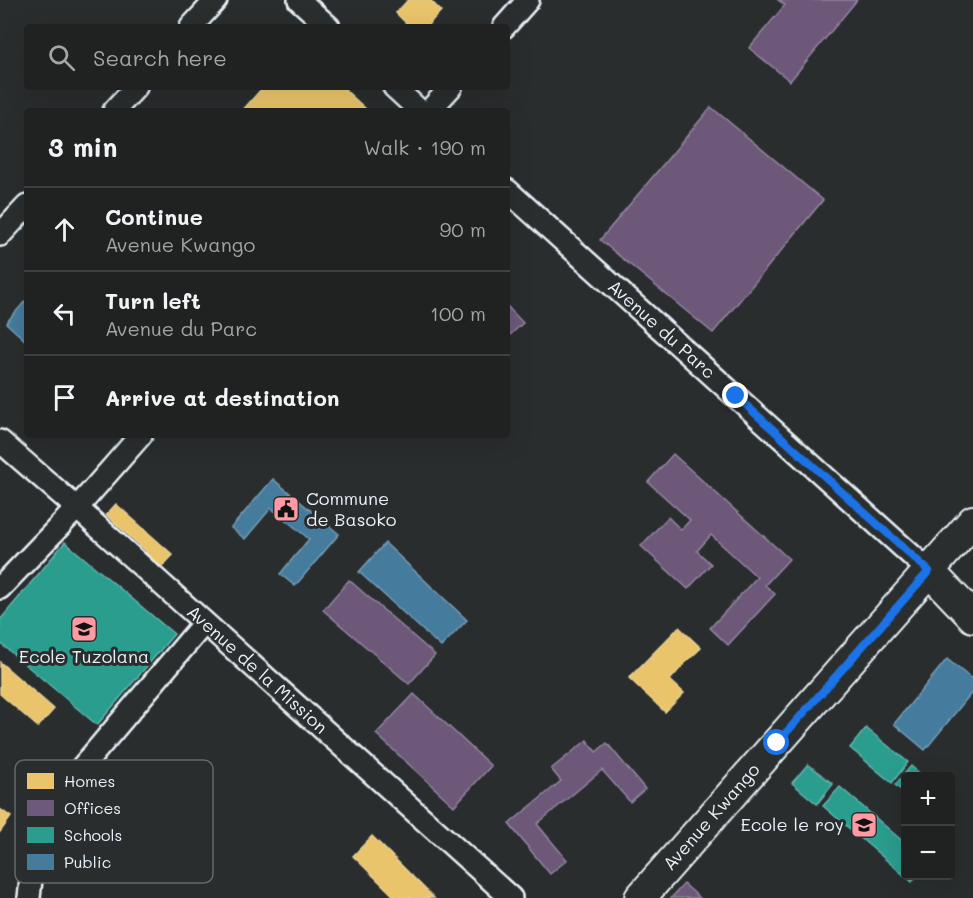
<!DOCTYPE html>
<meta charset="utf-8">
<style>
body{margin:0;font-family:Mali,sans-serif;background:#282a2a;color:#f1f3f6}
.controls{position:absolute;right:18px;bottom:18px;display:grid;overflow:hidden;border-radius:6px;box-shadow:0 6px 24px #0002}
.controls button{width:54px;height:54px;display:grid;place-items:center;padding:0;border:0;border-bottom:2px solid #3d3f40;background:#202222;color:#f1f3f6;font:30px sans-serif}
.stop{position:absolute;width:18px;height:18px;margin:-14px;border:4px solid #1a73e8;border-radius:50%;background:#fff}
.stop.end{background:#1a73e8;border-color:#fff;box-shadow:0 2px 6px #0008}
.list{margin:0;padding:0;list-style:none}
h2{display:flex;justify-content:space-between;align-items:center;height:78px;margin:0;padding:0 24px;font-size:26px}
h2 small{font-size:20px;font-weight:400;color:#a2a4a5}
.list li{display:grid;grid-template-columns:39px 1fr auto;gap:18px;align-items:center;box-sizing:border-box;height:84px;padding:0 24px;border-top:2px solid #3d3f40}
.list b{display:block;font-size:22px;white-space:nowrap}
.list p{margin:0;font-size:20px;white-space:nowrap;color:#a2a4a5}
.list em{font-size:20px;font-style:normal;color:#a2a4a5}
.icon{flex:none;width:33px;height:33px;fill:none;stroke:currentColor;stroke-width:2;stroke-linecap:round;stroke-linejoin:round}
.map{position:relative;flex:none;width:973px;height:898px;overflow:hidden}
.search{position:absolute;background:#202222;box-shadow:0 6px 24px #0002;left:24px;top:24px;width:486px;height:66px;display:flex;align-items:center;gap:15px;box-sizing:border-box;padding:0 21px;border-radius:6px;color:#a2a4a5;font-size:22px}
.panel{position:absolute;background:#202222;box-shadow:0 6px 24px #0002;left:24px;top:108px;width:486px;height:330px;border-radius:6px}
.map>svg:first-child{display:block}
</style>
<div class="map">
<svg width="973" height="898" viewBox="0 0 973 898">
<rect width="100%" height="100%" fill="#2a2d2e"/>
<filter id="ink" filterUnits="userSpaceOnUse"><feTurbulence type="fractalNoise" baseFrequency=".0167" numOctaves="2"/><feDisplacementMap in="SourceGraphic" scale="12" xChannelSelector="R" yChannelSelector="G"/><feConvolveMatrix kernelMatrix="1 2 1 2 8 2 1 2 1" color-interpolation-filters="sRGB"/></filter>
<g filter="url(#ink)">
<!-- homes -->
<g fill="#e9c46a" stroke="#e9d295" stroke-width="1.5">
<path d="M 408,0 L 430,0 L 441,11 L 426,27 L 410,27 L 396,13 Z"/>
<path d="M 263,87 L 342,87 L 367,110 L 242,111 Z"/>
<path d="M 116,504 L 173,555 L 157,572 L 141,558 L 147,552 L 106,515 Z"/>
<path d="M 679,627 L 701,648 L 684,664 L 670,680 L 684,693 L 665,712 L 629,678 Z"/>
<path d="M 0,662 L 54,709 L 38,727 L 0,694 Z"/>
<path d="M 0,809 L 11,817 L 0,832 Z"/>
<path d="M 372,836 L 434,898 L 396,898 L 353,856 Z"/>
</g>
<!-- offices -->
<g fill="#6d597a" stroke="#9287a0" stroke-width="1.5">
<path d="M 778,0 L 857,0 L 790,81 L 749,48 L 785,5 Z"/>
<path d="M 711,107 L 823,200 L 713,333 L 600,240 Z"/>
<path d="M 507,306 L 523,323 L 507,338 Z"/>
<path d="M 673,454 L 789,559 L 765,585 L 775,594 L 728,645 L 710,628 L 757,577 L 711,535 L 697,551 L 711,564 L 688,589 L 641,546 L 668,517 L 681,530 L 690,520 L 648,482 Z"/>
<path d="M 349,580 L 435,655 L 409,684 L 323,610 Z"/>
<path d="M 414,694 L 491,766 L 454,806 L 376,734 Z"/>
<path d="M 587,740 L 596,752 L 607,743 L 645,789 L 630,802 L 602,770 L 537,824 L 567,860 L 550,874 L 509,824 L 561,781 L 551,769 Z"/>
<path d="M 684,884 L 700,898 L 671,898 Z"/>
</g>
<!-- schools -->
<g fill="#2a9d8f" stroke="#63b6ae" stroke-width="1.5">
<path d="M 65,542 L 174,634 L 97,725 L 0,643 L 0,620 Z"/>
<path d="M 866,728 L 908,762 L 892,783 L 850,748 Z"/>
<path d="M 808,764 L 833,784 L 817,804 L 792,783 Z"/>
<path d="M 911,766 L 923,776 L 906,776 L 906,794 L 895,785 Z"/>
<path d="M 840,787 L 906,844 L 906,876 L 917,876 L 912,882 L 823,806 Z"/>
</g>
<!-- public -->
<g fill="#457b9d" stroke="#769eb8" stroke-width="1.5">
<path d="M 27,299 L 27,342 L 6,323 Z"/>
<path d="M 273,479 L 339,534 L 295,586 L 280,574 L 309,539 L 271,508 L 245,539 L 231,528 Z"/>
<path d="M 385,543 L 467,620 L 441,647 L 359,572 Z"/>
<path d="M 947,659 L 973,680 L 973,691 L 925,750 L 894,724 Z"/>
</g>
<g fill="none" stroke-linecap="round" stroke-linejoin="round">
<defs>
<g id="street">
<path d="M 299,0 L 329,27"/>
<path d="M 191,27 L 216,0"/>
<path d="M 504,27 L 528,0"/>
<path d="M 394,87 L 420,111"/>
<path d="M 114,111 L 136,87"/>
<path d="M 429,111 L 451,87"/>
<path id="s1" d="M 507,190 L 929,571"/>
<path d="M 0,235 L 27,206"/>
<path id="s2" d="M 0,441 L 77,508 L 511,898"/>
<path d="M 0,588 L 77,508 L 141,435"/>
<path d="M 29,898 L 32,870 L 62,791 L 204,623"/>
</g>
<g id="secondary">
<path d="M 929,571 L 973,617"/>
<path id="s3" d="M 640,898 L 973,521"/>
</g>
</defs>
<!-- street casing -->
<use href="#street" stroke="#e8f1f8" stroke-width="26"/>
<!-- secondary casing -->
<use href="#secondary" stroke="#e8f1f8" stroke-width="34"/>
<!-- street -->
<use href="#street" stroke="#2a2d2e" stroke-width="21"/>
<!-- secondary -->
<use href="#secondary" stroke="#2a2d2e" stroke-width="30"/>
</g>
</g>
<g fill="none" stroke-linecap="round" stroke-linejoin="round" filter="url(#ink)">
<!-- route -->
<path stroke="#1a73e8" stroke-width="8" d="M 736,396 L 929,571 L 777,743"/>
</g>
<!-- icons -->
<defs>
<symbol id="civic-square" viewBox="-11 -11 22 22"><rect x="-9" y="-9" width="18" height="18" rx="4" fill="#ff9aa2" stroke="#2a2d2e"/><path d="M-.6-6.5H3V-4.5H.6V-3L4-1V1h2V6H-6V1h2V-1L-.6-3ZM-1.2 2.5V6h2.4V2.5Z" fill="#111"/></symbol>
<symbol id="school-square" viewBox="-11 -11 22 22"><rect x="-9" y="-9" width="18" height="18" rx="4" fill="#ff9aa2" stroke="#2a2d2e"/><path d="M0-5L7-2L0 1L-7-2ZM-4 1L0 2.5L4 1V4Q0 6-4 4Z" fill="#111"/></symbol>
</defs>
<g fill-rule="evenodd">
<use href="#civic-square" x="271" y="494" width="30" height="30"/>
<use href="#school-square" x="69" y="614" width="30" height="30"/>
<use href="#school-square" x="849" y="810" width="30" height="30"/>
</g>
<g text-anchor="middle" stroke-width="6" stroke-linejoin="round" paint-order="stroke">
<!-- street labels -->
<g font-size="18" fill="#e8f1f8" stroke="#2a2d2e">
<text dy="6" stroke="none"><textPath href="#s1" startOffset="208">Avenue du Parc</textPath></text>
<text dy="6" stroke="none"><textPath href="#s2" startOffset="344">Avenue de la Mission</textPath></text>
<text dy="6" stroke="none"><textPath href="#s3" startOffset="108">Avenue Kwango</textPath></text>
</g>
<!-- poi labels -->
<g font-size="18" fill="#e8f1f8" stroke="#2a2d2e" text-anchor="start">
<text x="306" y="505">Commune<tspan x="306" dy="21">de Basoko</tspan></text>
<text x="84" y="663" text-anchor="middle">Ecole Tuzolana</text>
<text x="844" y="831" text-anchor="end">Ecole le roy</text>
</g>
</g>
<!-- legend -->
<rect x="15" y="760" width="198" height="123" rx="9" fill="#2a2d2e" stroke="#63686b" stroke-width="1.5"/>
<rect x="27" y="773" width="27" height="16" fill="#e9c46a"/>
<rect x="27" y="800" width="27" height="16" fill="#6d597a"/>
<rect x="27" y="827" width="27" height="16" fill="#2a9d8f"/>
<rect x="27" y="854" width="27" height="16" fill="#457b9d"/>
<g font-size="16" fill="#e8f1f8">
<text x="64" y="787">Homes</text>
<text x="64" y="814">Offices</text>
<text x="64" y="841">Schools</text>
<text x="64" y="868">Public</text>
</g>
</svg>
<div class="controls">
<button>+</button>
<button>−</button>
</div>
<div class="stop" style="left:777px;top:743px"></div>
<div class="stop end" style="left:736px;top:396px"></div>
<div class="search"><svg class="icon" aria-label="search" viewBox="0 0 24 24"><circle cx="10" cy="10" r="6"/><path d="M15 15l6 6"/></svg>Search here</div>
<section class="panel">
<h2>3 min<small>Walk · 190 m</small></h2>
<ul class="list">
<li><svg class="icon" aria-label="ahead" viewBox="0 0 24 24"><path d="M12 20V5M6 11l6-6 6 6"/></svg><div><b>Continue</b><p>Avenue Kwango</p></div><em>90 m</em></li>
<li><svg class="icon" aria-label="left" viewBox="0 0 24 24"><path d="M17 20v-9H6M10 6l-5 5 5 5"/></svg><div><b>Turn left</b><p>Avenue du Parc</p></div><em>100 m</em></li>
<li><svg class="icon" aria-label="arrive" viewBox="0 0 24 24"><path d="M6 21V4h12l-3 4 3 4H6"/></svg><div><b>Arrive at destination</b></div></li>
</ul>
</section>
</div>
